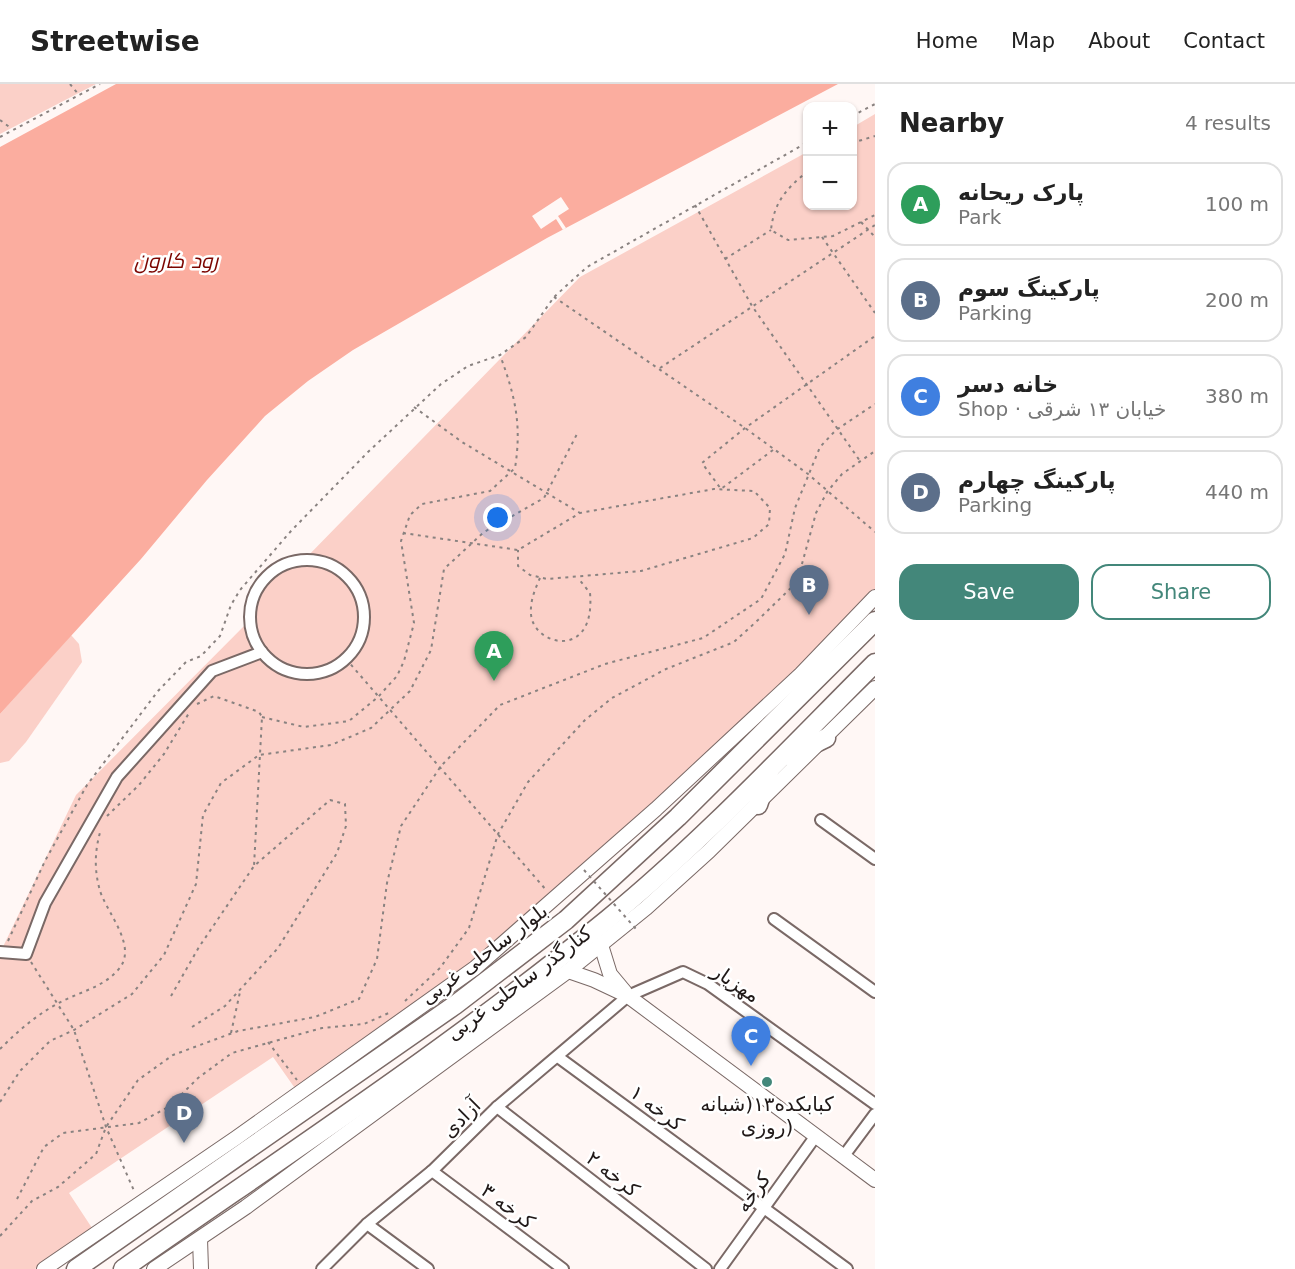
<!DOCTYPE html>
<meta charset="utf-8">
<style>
body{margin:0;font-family:"DejaVu Sans",Cairo,sans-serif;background:#f2f2f2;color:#222}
.controls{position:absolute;right:18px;top:18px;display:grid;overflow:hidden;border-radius:12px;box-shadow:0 2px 4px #0004}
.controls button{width:54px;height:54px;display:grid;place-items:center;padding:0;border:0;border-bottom:2px solid #e0e0e0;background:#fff;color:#222;font:30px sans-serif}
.you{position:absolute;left:498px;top:434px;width:21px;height:21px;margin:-15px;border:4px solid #fff;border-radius:50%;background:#1a73e8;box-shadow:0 0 0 9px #1a73e833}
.badge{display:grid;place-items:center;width:39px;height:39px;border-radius:50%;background:#43877a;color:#fff;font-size:20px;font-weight:700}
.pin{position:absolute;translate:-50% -50px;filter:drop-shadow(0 2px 3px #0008)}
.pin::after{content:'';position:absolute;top:32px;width:21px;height:18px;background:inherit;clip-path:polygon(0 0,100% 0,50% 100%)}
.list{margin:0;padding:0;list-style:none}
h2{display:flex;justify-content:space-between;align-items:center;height:78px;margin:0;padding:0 24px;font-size:26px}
h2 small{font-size:20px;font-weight:400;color:#767676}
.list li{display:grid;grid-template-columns:39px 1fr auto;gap:18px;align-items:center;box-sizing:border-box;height:84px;margin:0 12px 12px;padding:0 12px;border:2px solid #e0e0e0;border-radius:18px}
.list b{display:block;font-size:22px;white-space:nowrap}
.list p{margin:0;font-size:20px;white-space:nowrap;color:#767676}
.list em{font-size:20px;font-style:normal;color:#767676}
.actions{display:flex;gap:12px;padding:18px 24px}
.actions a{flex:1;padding:14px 0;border:2px solid #43877a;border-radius:18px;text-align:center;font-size:21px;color:#43877a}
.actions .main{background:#43877a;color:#fff}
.map{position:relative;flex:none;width:875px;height:1185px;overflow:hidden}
header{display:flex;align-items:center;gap:36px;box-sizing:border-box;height:84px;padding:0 30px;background:#fff;border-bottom:2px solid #e0e0e0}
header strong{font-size:28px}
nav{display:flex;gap:33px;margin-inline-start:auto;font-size:21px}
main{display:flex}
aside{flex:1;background:#fff}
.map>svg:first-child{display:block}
</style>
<header>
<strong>Streetwise</strong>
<nav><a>Home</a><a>Map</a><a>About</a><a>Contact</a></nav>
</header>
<main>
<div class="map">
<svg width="875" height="1185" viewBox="0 0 875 1185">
<rect width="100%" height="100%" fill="#fff7f5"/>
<!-- green -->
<g fill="#fbd0c8">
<path d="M 0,0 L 96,0 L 0,50 Z"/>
<path d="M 875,30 L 875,520 L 739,658 L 447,905 L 299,1010 L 273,973 L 69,1109 L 92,1144 L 35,1185 L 0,1185 L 0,869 L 76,711 L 250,536 L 270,484 L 304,476 L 580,193 L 807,68 L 808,122 L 852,122 L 853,43 Z"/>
<path d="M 71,551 L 79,560 L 82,578 L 26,658 L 9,677 L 0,679 L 0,630 Z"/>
</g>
<!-- water -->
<path fill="#fbad9f" d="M 116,0 L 838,0 L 547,154 L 353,266 L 308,297 L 265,332 L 207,396 L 141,475 L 0,630 L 0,63 Z"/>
<!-- pier -->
<path fill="#fff7f5" d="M 561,113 L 569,125 L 558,132 L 566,144 L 563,146 L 556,135 L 541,145 L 532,132 Z"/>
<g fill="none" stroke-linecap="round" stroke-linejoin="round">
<defs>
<g id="minor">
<circle cx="307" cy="533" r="57"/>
<path d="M 821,736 L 875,775"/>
<path d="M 774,835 L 875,908"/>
<path d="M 0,868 L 26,870 L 45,819 L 117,693 L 212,587 L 262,568"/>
<path d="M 558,973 L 847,1185"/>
<path d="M 497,1023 L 706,1185"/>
<path d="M 843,1073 L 875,1030"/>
<path d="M 432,1087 L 563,1185"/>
<path d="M 367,1140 L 428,1185"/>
<path d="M 322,1185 L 367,1140 L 432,1087 L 497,1023 L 628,912 L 683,888 L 708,900 L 875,1020"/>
<path d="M 720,1185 L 815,1053"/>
</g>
<g id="tertiary">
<path d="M 601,861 L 610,890 L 625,908"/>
<path d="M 568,887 L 594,896 L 628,912 L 875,1096"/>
<path d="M 200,1155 L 201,1185"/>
<path d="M 44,1185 L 236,1054 L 475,884 L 656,725 L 801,590 L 875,513"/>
<path d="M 154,1185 L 246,1123 L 568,887 L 646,824 L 709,767 L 875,604"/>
</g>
<g id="primary">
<path d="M 789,672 L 826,654"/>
<path d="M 758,721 L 769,688"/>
<path d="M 76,1185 L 455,921 L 566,836 L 678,733 L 875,537"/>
<path d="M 123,1185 C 286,1071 454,961 608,835 C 703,757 788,666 875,579"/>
</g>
</defs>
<!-- minor casing -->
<use href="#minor" stroke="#7a6966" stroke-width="14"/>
<!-- tertiary casing -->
<use href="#tertiary" stroke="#7a6966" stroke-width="16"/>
<!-- primary casing -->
<use href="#primary" stroke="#7a6966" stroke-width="21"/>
<!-- path -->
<g stroke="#898280" stroke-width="2" stroke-dasharray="3 4.5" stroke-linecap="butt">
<path d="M 70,0 L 79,11"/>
<path d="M 852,32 L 875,20"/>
<path d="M 0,36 L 12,45"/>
<path d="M 0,53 L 100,0"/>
<path d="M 852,59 L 875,52"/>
<path d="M 808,87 C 786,105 774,118 771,146 L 788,156 L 833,152 L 875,131"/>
<path d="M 695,121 L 752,222 L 860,377"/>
<path d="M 861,138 L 875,153"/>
<path d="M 822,153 L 875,229"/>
<path d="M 725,175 L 771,146"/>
<path d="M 554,213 L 745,344 L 808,390 L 875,448"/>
<path d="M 660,284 L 875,141"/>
<path d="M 414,323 L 462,358 L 580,429"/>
<path d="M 773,366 L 721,405 L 702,379 L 745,344 L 875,252"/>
<path d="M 403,449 L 518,466 L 580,429 L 714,405 L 754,407 L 770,424 L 769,440 L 753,454 L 641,487 L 547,495 L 530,491 L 518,482 L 518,466"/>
<path d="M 540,494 C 535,505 530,517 531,530 C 533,562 596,577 590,509 L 578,494"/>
<path d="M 346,575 L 547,807"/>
<path d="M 197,620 L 214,612 L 259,628 L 262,633 L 254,782"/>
<path d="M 262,633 L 304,643 L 349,637 L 378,613 L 397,592 L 404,577 L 414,539 L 401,457 L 410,431 L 422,420 L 490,407 L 515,384 C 522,340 515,312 500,271"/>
<path d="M 107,732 L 139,701 L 164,670 L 189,629"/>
<path d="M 8,857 L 45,777 L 87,701 L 158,607 L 186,578 L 201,572 L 220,552 L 231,521 L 240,506 L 291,447 L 368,368 L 441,300 L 468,282 L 500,271 L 526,253 L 554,213 L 587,183 L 808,58"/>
<path d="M 31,878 L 74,946 L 106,1043 L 135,1109"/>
<path d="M 171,912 L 199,863 L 254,782 L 330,716 L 345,720 L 346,742 L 337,769 L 278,864 L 225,922 L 192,943"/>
<path d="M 405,917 L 440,884 L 469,844 L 498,750 L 528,698 L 585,636 L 612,614 L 666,585 L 734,558 L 758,536 L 797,498 L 816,429 L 827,408 L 842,390 L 875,367"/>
<path d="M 231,949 L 240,908"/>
<path d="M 268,958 L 297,996"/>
<path d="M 0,965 C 18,947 35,932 57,920 C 76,909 102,904 117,887 C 141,863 104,827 99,803 C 94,783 95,765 101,745"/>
<path d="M 0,1018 L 20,987 L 50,957 L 74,946 L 132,910 L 164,871 L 196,800 L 203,731 L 221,699 L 259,671 L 331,661 L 371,644 L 410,607 L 431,566 L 444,485 L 484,448 L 544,414 L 578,348"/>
<path d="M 17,1115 L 44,1063 L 63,1049 L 139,1039 L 170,1022 L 198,994 L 232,969 L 322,944 L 364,940 L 391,928"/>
<path d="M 0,1152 L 32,1117 L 58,1103 L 96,1070 L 106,1043 L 138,996 L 173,971 L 238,947 L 315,933 L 359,915 L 377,875 L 387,799 L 401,742 L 441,682 L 500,621 L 605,580 L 703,554 L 761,515 L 785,470 L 795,424 L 820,363 L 836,346 L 875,320"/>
</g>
<!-- minor -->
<use href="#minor" stroke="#fff" stroke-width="10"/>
<!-- tertiary -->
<use href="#tertiary" stroke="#fff" stroke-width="14"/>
<!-- primary -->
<use href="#primary" stroke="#fff" stroke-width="18"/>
<!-- path-bridge -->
<path stroke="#898280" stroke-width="2" stroke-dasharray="3 4.5" stroke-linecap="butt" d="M 584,786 L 636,845"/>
</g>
<!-- markers -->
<circle fill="#43877a" stroke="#fff" stroke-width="2" cx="767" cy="998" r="6"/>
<g text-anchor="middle" stroke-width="5" stroke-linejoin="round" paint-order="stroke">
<!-- street labels -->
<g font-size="20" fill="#201918" stroke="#fff">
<text transform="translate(484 870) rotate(-37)" y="7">بلوار ساحلی غربی</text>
<text transform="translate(519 899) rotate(-37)" y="7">کنارگذر ساحلی غربی</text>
<text transform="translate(736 899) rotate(34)" y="7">مهزیار</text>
<text transform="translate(657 1024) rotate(37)" y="7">کرخه ۱</text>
<text transform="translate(461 1034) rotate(-45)" y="7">آزادی</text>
<text transform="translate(613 1090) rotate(38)" y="7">کرخه ۲</text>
<text transform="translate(753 1108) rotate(-54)" y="7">کرخه</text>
<text transform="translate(508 1122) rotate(37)" y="7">کرخه ۳</text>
</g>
<!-- poi labels -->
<g font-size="20" fill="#201918" stroke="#fff">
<text x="767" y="1027">کبابکده۱۳(شبانه<tspan x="767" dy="23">روزی)</tspan></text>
</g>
<!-- water labels -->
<g font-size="21" font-style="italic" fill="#7c0500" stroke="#fff">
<text x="176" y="184">رود کارون</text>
</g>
</g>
</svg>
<div class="controls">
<button>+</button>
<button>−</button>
</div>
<div class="you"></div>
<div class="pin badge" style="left:494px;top:597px;background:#2e9e5b">A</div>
<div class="pin badge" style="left:809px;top:531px;background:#5c6f8a">B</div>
<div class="pin badge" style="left:751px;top:982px;background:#3f7fe0">C</div>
<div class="pin badge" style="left:184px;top:1059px;background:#5c6f8a">D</div>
</div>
<aside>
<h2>Nearby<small>4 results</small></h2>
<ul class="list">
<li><span class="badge" style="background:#2e9e5b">A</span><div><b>پارک ریحانه</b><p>Park</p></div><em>100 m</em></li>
<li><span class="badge" style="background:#5c6f8a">B</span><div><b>پارکینگ سوم</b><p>Parking</p></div><em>200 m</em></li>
<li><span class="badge" style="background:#3f7fe0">C</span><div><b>خانه دسر</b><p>Shop · خیابان ۱۳ شرقی</p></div><em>380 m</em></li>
<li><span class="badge" style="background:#5c6f8a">D</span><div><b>پارکینگ چهارم</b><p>Parking</p></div><em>440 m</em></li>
</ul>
<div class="actions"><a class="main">Save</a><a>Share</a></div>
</aside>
</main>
